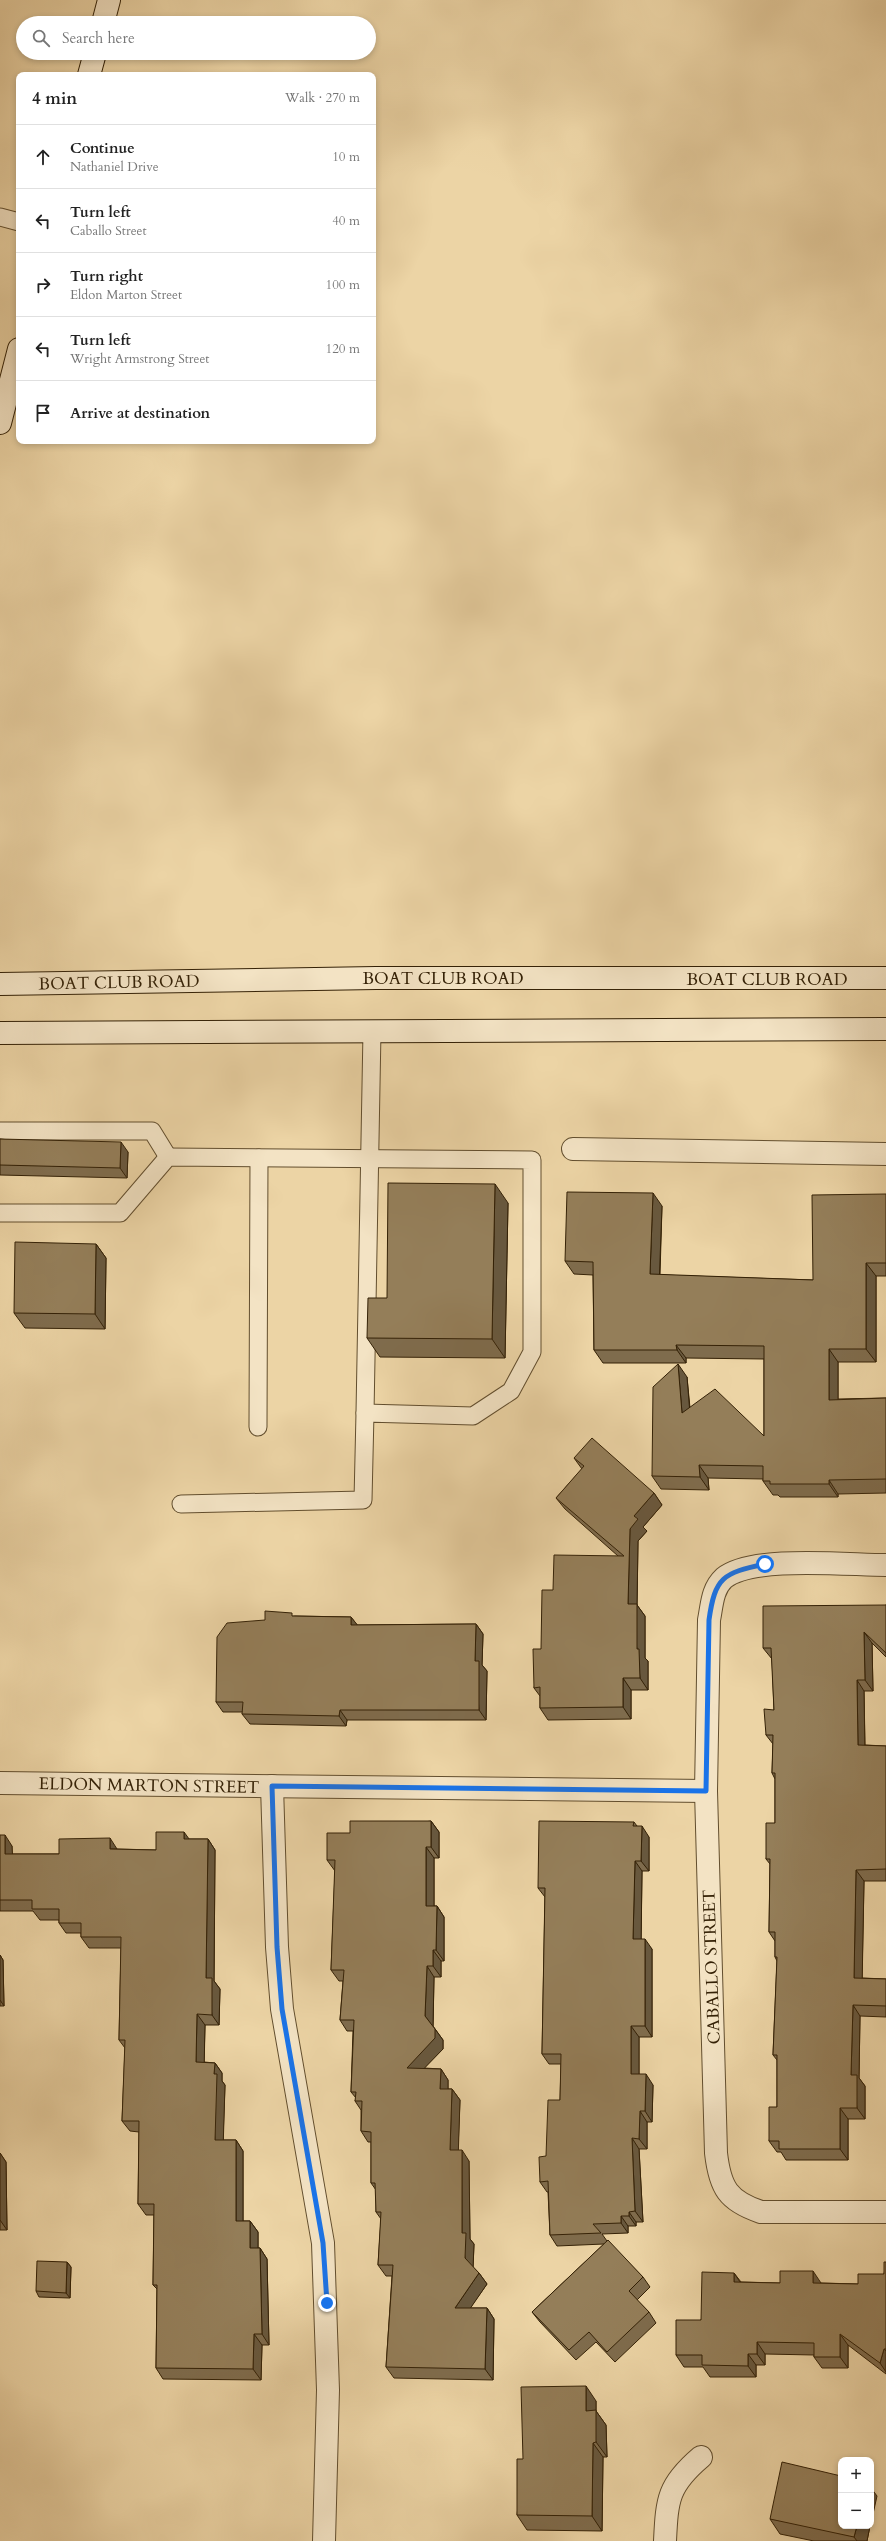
<!DOCTYPE html>
<meta charset="utf-8">
<style>
body{margin:0;font-family:Cardo,serif;background:#f6f6f6;color:#222}
.controls{position:absolute;right:12px;bottom:12px;display:grid;overflow:hidden;border-radius:8px;box-shadow:0 2px 6px #0003}
.controls button{width:36px;height:36px;display:grid;place-items:center;padding:0;border:0;border-bottom:1px solid #e0e0e0;background:#fff;color:#222;font:20px sans-serif}
.stop{position:absolute;width:12px;height:12px;margin:-9px;border:3px solid #1a73e8;border-radius:50%;background:#fff}
.stop.end{background:#1a73e8;border-color:#fff;box-shadow:0 1px 4px #0008}
.list{margin:0;padding:0;list-style:none}
h2{display:flex;justify-content:space-between;align-items:center;height:52px;margin:0;padding:0 16px;font-size:17px}
h2 small{font-size:13px;font-weight:400;color:#767676}
.list li{display:grid;grid-template-columns:26px 1fr auto;gap:12px;align-items:center;box-sizing:border-box;height:64px;padding:0 16px;border-top:1px solid #e0e0e0}
.list b{display:block;font-size:15px;white-space:nowrap}
.list p{margin:0;font-size:13px;white-space:nowrap;color:#767676}
.list em{font-size:13px;font-style:normal;color:#767676}
.icon{flex:none;width:22px;height:22px;fill:none;stroke:currentColor;stroke-width:2;stroke-linecap:round;stroke-linejoin:round}
.map{position:relative;flex:none;width:886px;height:2541px;overflow:hidden}
.search{position:absolute;background:#fff;box-shadow:0 2px 6px #0003;left:16px;top:16px;width:360px;height:44px;display:flex;align-items:center;gap:10px;box-sizing:border-box;padding:0 14px;border-radius:22px;color:#767676;font-size:15px}
.panel{position:absolute;background:#fff;box-shadow:0 2px 6px #0003;left:16px;top:72px;width:360px;height:372px;border-radius:8px}
.map>svg:first-child{display:block}
</style>
<div class="map">
<svg width="886" height="2541" viewBox="0 0 886 2541">
<rect width="100%" height="100%" fill="#ecd4a5"/>
<filter id="stains"><feTurbulence type="fractalNoise" baseFrequency=".005" numOctaves="4"/><feColorMatrix values="0 0 0 0 .2 0 0 0 0 .09 0 0 0 0 .02 0 0 0 .5 -.17"/></filter>
<radialGradient id="worn" r=".72"><stop offset=".6" stop-color="#630" stop-opacity="0"/><stop offset="1" stop-color="#630" stop-opacity=".3"/></radialGradient>
<g fill="none" stroke-linecap="round" stroke-linejoin="round">
<defs>
<g id="lane">
<path d="M 0,217 L 19,222"/>
<path d="M 0,1131 L 152,1131 L 168,1157"/>
<path d="M 0,1213 L 120,1213 L 168,1157 L 532,1160 L 532,1352 L 511,1391 L 473,1416 L 365,1413 L 363,1500 L 181,1504"/>
<path d="M 365,1413 L 372,1031"/>
<path d="M 258,1427 L 259,1158"/>
</g>
<g id="street">
<path d="M 573,1149 L 886,1154"/>
<path d="M 886,1565 C 848,1565 752,1555 724,1578 C 712,1589 712,1605 709,1620 L 706,1791 L 716,2153 C 720,2188 728,2201 761,2212 L 886,2212"/>
<path d="M 0,1783 L 706,1791"/>
<path d="M 272,1786 L 277,1947 L 282,2009 L 323,2243 L 328,2390 L 324,2541"/>
<path d="M 665,2541 C 667,2499 668,2485 701,2457"/>
</g>
<g id="secondary">
<path d="M 103,23 L 109,0"/>
<path d="M 89,75 L 95,53"/>
<path d="M 0,423 L 19,349"/>
<path d="M 0,984 L 376,978 L 886,978"/>
<path d="M 0,1033 L 886,1029"/>
</g>
</defs>
<!-- lane casing -->
<use href="#lane" stroke="#624e2e" stroke-width="19"/>
<!-- street casing -->
<use href="#street" stroke="#624e2e" stroke-width="24"/>
<!-- secondary casing -->
<use href="#secondary" stroke="#342106" stroke-width="24"/>
<!-- lane -->
<use href="#lane" stroke="#f3e3c4" stroke-width="17"/>
<!-- street -->
<use href="#street" stroke="#f3e3c4" stroke-width="22"/>
<!-- secondary -->
<use href="#secondary" stroke="#f3e3c4" stroke-width="22"/>
</g>
<!-- wall -->
<g fill="#7f6c4d" stroke="#342106">
<path d="M 0,1139 L 128,1152 L 127,1178 L 0,1175 Z"/>
<path d="M 886,1194 L 886,1276 L 876,1276 L 876,1362 L 838,1362 L 838,1399 L 886,1398 L 886,1493 L 838,1494 L 838,1497 L 780,1497 L 778,1495 L 773,1495 L 763,1481 L 763,1479 L 708,1478 L 709,1490 L 661,1489 L 652,1476 L 687,1377 L 690,1408 L 764,1436 L 764,1359 L 686,1358 L 686,1363 L 603,1363 L 594,1350 L 593,1275 L 574,1274 L 565,1261 L 662,1206 L 660,1275 L 813,1280 Z"/>
<path d="M 508,1203 L 505,1358 L 380,1357 L 367,1338 L 387,1298 Z"/>
<path d="M 96,1244 L 106,1258 L 105,1329 L 25,1328 L 14,1313 Z"/>
<path d="M 574,1458 L 654,1493 L 662,1505 L 643,1527 L 647,1531 L 638,1541 L 637,1605 L 645,1616 L 645,1658 L 648,1661 L 648,1690 L 631,1690 L 631,1719 L 548,1720 L 540,1708 L 540,1696 L 534,1688 L 541,1649 L 618,1556 L 565,1509 L 556,1498 L 582,1469 Z"/>
<path d="M 886,1605 L 886,1657 L 872,1643 L 873,1691 L 864,1691 L 865,1745 L 886,1746 L 886,1881 L 864,1881 L 862,1978 L 886,1979 L 886,2017 L 860,2016 L 859,2078 L 865,2086 L 865,2119 L 848,2119 L 848,2160 L 786,2160 L 781,2152 L 777,2152 L 769,2141 L 777,2107 L 777,2060 L 773,2055 L 777,1961 L 775,1957 L 775,1941 L 769,1932 L 770,1864 L 766,1859 L 775,1823 L 775,1779 L 772,1773 L 773,1744 L 766,1735 L 774,1710 L 772,1659 L 763,1648 Z"/>
<path d="M 295,1616 L 351,1617 L 357,1625 L 476,1624 L 483,1634 L 482,1665 L 487,1671 L 486,1720 L 347,1720 L 346,1726 L 250,1724 L 242,1714 L 243,1712 L 223,1712 L 216,1702 L 265,1620 Z"/>
<path d="M 431,1821 L 439,1832 L 439,1858 L 434,1858 L 434,1906 L 437,1906 L 444,1917 L 444,1961 L 441,1961 L 441,1977 L 434,1977 L 433,2026 L 443,2040 L 443,2049 L 424,2068 L 441,2069 L 448,2080 L 448,2089 L 452,2089 L 460,2100 L 458,2150 L 469,2161 L 470,2239 L 474,2244 L 473,2267 L 479,2273 L 487,2284 L 470,2308 L 487,2308 L 494,2319 L 493,2380 L 394,2378 L 386,2367 L 392,2276 L 386,2276 L 378,2265 L 381,2219 L 376,2212 L 376,2190 L 371,2183 L 371,2142 L 368,2142 L 361,2131 L 361,2110 L 355,2101 L 356,2098 L 351,2092 L 353,2031 L 347,2031 L 340,2020 L 343,1981 L 339,1981 L 331,1970 L 335,1871 L 327,1860 L 350,1833 Z"/>
<path d="M 634,1822 L 637,1826 L 649,1837 L 649,1871 L 642,1871 L 641,1939 L 652,1949 L 652,2037 L 639,2037 L 639,2074 L 653,2085 L 652,2122 L 647,2122 L 647,2149 L 639,2149 L 643,2222 L 636,2222 L 636,2226 L 628,2226 L 628,2233 L 602,2234 L 607,2241 L 643,2277 L 650,2287 L 637,2300 L 649,2312 L 656,2323 L 615,2362 L 596,2342 L 576,2360 L 540,2322 L 532,2312 L 604,2244 L 557,2246 L 550,2235 L 548,2192 L 547,2192 L 540,2182 L 560,2100 L 561,2064 L 549,2064 L 542,2054 L 545,1897 L 538,1888 Z"/>
<path d="M 0,1835 L 12,1846 L 12,1854 L 59,1854 L 117,1849 L 156,1850 L 189,1839 L 208,1839 L 215,1850 L 214,1981 L 220,1989 L 219,2025 L 205,2025 L 204,2062 L 215,2063 L 222,2073 L 222,2081 L 225,2085 L 223,2140 L 236,2140 L 243,2151 L 243,2221 L 250,2221 L 258,2232 L 258,2248 L 260,2248 L 267,2259 L 269,2345 L 262,2345 L 261,2380 L 163,2379 L 156,2368 L 157,2289 L 153,2285 L 154,2215 L 146,2215 L 138,2204 L 139,2132 L 130,2131 L 122,2121 L 125,2048 L 119,2040 L 121,1948 L 89,1948 L 81,1937 L 81,1933 L 66,1933 L 59,1923 L 59,1920 L 40,1920 L 33,1911 L 0,1911 Z"/>
<path d="M 0,1955 L 3,1960 L 4,2006 L 0,2006 Z"/>
<path d="M 0,2153 L 6,2162 L 7,2230 L 0,2230 Z"/>
<path d="M 67,2262 L 71,2267 L 70,2298 L 39,2297 L 36,2291 Z"/>
<path d="M 886,2262 L 886,2374 L 848,2345 L 848,2368 L 822,2368 L 814,2357 L 814,2355 L 765,2354 L 765,2365 L 756,2365 L 756,2377 L 710,2377 L 703,2367 L 684,2367 L 676,2355 L 734,2273 L 741,2282 L 780,2283 L 821,2283 L 858,2284 L 884,2274 Z"/>
<path d="M 596,2401 L 596,2411 L 606,2425 L 607,2457 L 603,2457 L 602,2531 L 527,2530 L 517,2515 L 523,2459 Z"/>
<path d="M 770,2519 L 870,2526 L 867,2541 L 814,2541 L 780,2534 Z"/>
</g>
<!-- shaded-wall -->
<g fill="#68583e" stroke="#342106">
<path d="M 121,1142 L 128,1152 L 127,1178 L 120,1168 Z"/>
<path d="M 495,1184 L 508,1203 L 505,1358 L 492,1339 Z"/>
<path d="M 653,1193 L 662,1206 L 659,1288 L 650,1274 Z"/>
<path d="M 96,1244 L 106,1258 L 105,1329 L 95,1314 Z"/>
<path d="M 866,1263 L 876,1276 L 876,1362 L 866,1349 Z"/>
<path d="M 676,1345 L 686,1358 L 686,1363 L 677,1350 Z"/>
<path d="M 829,1349 L 838,1362 L 838,1413 L 829,1400 Z"/>
<path d="M 678,1364 L 687,1377 L 691,1426 L 682,1413 Z"/>
<path d="M 699,1465 L 708,1478 L 709,1490 L 700,1477 Z"/>
<path d="M 829,1480 L 838,1494 L 838,1497 L 829,1484 Z"/>
<path d="M 654,1493 L 662,1505 L 643,1527 L 647,1531 L 638,1541 L 637,1605 L 645,1616 L 645,1658 L 648,1661 L 648,1690 L 640,1678 L 637,1649 L 628,1604 L 630,1529 L 634,1516 Z"/>
<path d="M 351,1617 L 359,1627 L 351,1625 Z"/>
<path d="M 476,1624 L 483,1634 L 482,1665 L 487,1671 L 486,1720 L 479,1710 L 475,1661 Z"/>
<path d="M 864,1632 L 872,1643 L 873,1691 L 865,1680 Z"/>
<path d="M 623,1678 L 631,1690 L 631,1719 L 623,1707 Z"/>
<path d="M 857,1680 L 864,1691 L 865,1756 L 858,1745 Z"/>
<path d="M 340,1710 L 347,1720 L 346,1726 L 339,1716 Z"/>
<path d="M 431,1821 L 439,1832 L 439,1858 L 431,1847 Z"/>
<path d="M 642,1826 L 649,1837 L 649,1871 L 641,1861 Z"/>
<path d="M 184,1832 L 192,1843 L 184,1839 Z"/>
<path d="M 5,1835 L 12,1846 L 13,1865 L 5,1854 Z"/>
<path d="M 110,1838 L 117,1849 L 110,1849 Z"/>
<path d="M 208,1839 L 215,1850 L 214,1981 L 220,1989 L 219,2025 L 212,2015 L 206,1978 Z"/>
<path d="M 426,1847 L 434,1858 L 434,1917 L 426,1906 Z"/>
<path d="M 635,1861 L 642,1871 L 641,1949 L 633,1939 Z"/>
<path d="M 856,1870 L 864,1881 L 862,1989 L 854,1978 Z"/>
<path d="M 437,1906 L 444,1917 L 444,1961 L 436,1950 Z"/>
<path d="M 645,1939 L 652,1949 L 652,2037 L 645,2026 Z"/>
<path d="M 433,1950 L 441,1961 L 441,1977 L 433,1966 Z"/>
<path d="M 0,1955 L 3,1960 L 4,2006 L 0,2000 Z"/>
<path d="M 427,1966 L 434,1977 L 433,2027 L 425,2016 Z"/>
<path d="M 853,2005 L 860,2016 L 859,2078 L 865,2086 L 865,2119 L 857,2108 L 851,2075 Z"/>
<path d="M 197,2014 L 205,2025 L 204,2073 L 196,2062 Z"/>
<path d="M 631,2026 L 639,2037 L 639,2084 L 631,2074 Z"/>
<path d="M 435,2029 L 443,2040 L 443,2049 L 414,2079 L 407,2068 Z"/>
<path d="M 215,2063 L 222,2073 L 222,2081 L 225,2085 L 223,2151 L 215,2140 L 214,2074 Z"/>
<path d="M 441,2069 L 448,2080 L 448,2100 L 440,2089 Z"/>
<path d="M 646,2074 L 653,2085 L 652,2122 L 645,2111 Z"/>
<path d="M 452,2089 L 460,2100 L 458,2161 L 450,2150 Z"/>
<path d="M 840,2108 L 848,2119 L 848,2160 L 840,2149 Z"/>
<path d="M 640,2111 L 647,2122 L 647,2149 L 639,2139 Z"/>
<path d="M 632,2138 L 639,2149 L 643,2222 L 635,2211 Z"/>
<path d="M 236,2140 L 243,2151 L 243,2232 L 236,2221 Z"/>
<path d="M 462,2150 L 469,2161 L 470,2239 L 474,2244 L 473,2269 L 465,2258 L 462,2233 Z"/>
<path d="M 0,2153 L 6,2162 L 7,2230 L 0,2220 Z"/>
<path d="M 629,2212 L 636,2222 L 636,2226 L 629,2216 Z"/>
<path d="M 621,2216 L 628,2226 L 628,2233 L 621,2223 Z"/>
<path d="M 250,2221 L 258,2232 L 258,2259 L 250,2248 Z"/>
<path d="M 260,2248 L 267,2259 L 269,2345 L 262,2334 Z"/>
<path d="M 67,2262 L 71,2267 L 70,2298 L 66,2293 Z"/>
<path d="M 813,2271 L 821,2283 L 821,2295 L 813,2283 Z"/>
<path d="M 479,2273 L 487,2284 L 463,2319 L 455,2308 Z"/>
<path d="M 734,2273 L 742,2285 L 734,2282 Z"/>
<path d="M 487,2308 L 494,2319 L 493,2380 L 485,2369 Z"/>
<path d="M 254,2334 L 262,2345 L 261,2380 L 253,2369 Z"/>
<path d="M 840,2334 L 848,2345 L 848,2368 L 840,2357 Z"/>
<path d="M 757,2342 L 765,2354 L 765,2365 L 757,2354 Z"/>
<path d="M 884,2349 L 886,2351 L 886,2372 L 880,2363 Z"/>
<path d="M 748,2354 L 756,2365 L 756,2377 L 748,2366 Z"/>
<path d="M 586,2386 L 596,2401 L 596,2411 L 606,2425 L 607,2457 L 596,2442 L 586,2411 Z"/>
<path d="M 593,2443 L 603,2457 L 602,2531 L 592,2516 Z"/>
<path d="M 871,2488 L 877,2496 L 871,2523 Z"/>
<path d="M 857,2526 L 870,2526 L 867,2541 L 857,2541 L 854,2537 Z"/>
</g>
<!-- building -->
<g fill="#947e59" stroke="#342106">
<path d="M 0,1139 L 121,1142 L 120,1168 L 0,1165 Z"/>
<path d="M 388,1183 L 495,1184 L 492,1339 L 367,1338 L 368,1298 L 387,1298 Z"/>
<path d="M 567,1192 L 653,1193 L 650,1274 L 813,1280 L 812,1195 L 886,1194 L 886,1263 L 866,1263 L 866,1349 L 829,1349 L 829,1400 L 886,1398 L 886,1479 L 829,1480 L 829,1484 L 770,1484 L 770,1481 L 763,1481 L 763,1466 L 699,1465 L 700,1477 L 652,1476 L 653,1387 L 678,1364 L 682,1413 L 715,1389 L 764,1436 L 764,1346 L 676,1345 L 677,1350 L 594,1350 L 593,1262 L 565,1261 Z"/>
<path d="M 15,1242 L 96,1244 L 95,1314 L 14,1313 Z"/>
<path d="M 592,1438 L 654,1493 L 634,1516 L 638,1519 L 630,1529 L 628,1604 L 637,1604 L 637,1649 L 639,1649 L 640,1678 L 623,1678 L 623,1707 L 540,1708 L 540,1687 L 534,1688 L 533,1649 L 541,1649 L 542,1590 L 553,1590 L 554,1555 L 624,1556 L 556,1498 L 584,1466 L 574,1458 Z"/>
<path d="M 886,1605 L 886,1653 L 864,1632 L 865,1680 L 857,1680 L 858,1745 L 886,1746 L 886,1869 L 856,1870 L 854,1978 L 886,1979 L 886,2006 L 853,2005 L 851,2075 L 857,2075 L 857,2108 L 840,2108 L 840,2149 L 779,2149 L 779,2141 L 769,2141 L 769,2107 L 777,2107 L 777,2055 L 773,2055 L 777,1957 L 775,1957 L 775,1932 L 769,1932 L 770,1859 L 766,1859 L 766,1823 L 775,1823 L 775,1773 L 772,1773 L 773,1735 L 766,1735 L 764,1709 L 774,1710 L 771,1648 L 763,1648 L 763,1606 Z"/>
<path d="M 265,1611 L 292,1613 L 292,1616 L 351,1617 L 351,1625 L 476,1624 L 475,1661 L 479,1661 L 479,1710 L 340,1710 L 339,1716 L 242,1714 L 243,1702 L 216,1702 L 217,1637 L 227,1623 L 265,1620 Z"/>
<path d="M 350,1821 L 431,1821 L 431,1847 L 426,1847 L 426,1906 L 437,1906 L 436,1950 L 433,1950 L 433,1966 L 427,1966 L 425,2016 L 435,2029 L 435,2038 L 407,2068 L 441,2069 L 440,2089 L 452,2089 L 450,2150 L 462,2150 L 462,2233 L 466,2233 L 465,2258 L 479,2273 L 455,2308 L 487,2308 L 485,2369 L 386,2367 L 393,2265 L 378,2265 L 381,2212 L 376,2212 L 375,2183 L 371,2183 L 371,2132 L 361,2131 L 362,2101 L 355,2101 L 356,2092 L 351,2092 L 354,2020 L 340,2020 L 344,1970 L 331,1970 L 335,1860 L 327,1860 L 327,1833 L 350,1833 Z"/>
<path d="M 539,1821 L 634,1822 L 633,1826 L 642,1826 L 641,1861 L 635,1861 L 633,1939 L 645,1939 L 645,2026 L 631,2026 L 631,2074 L 646,2074 L 645,2111 L 640,2111 L 639,2139 L 632,2138 L 635,2211 L 629,2212 L 629,2216 L 621,2216 L 621,2223 L 593,2224 L 601,2233 L 550,2235 L 548,2181 L 540,2182 L 539,2157 L 546,2156 L 548,2100 L 560,2100 L 561,2054 L 542,2054 L 545,1888 L 538,1888 Z"/>
<path d="M 156,1832 L 184,1832 L 184,1839 L 208,1839 L 206,1978 L 212,1978 L 212,2015 L 197,2014 L 196,2062 L 215,2063 L 214,2074 L 217,2074 L 215,2140 L 236,2140 L 236,2221 L 250,2221 L 250,2248 L 260,2248 L 262,2334 L 254,2334 L 253,2369 L 156,2368 L 157,2285 L 153,2285 L 154,2204 L 138,2204 L 139,2121 L 122,2121 L 125,2040 L 119,2040 L 121,1937 L 81,1937 L 81,1923 L 59,1923 L 59,1909 L 32,1909 L 32,1900 L 0,1900 L 0,1835 L 5,1835 L 5,1854 L 59,1854 L 59,1839 L 110,1838 L 110,1849 L 156,1850 Z"/>
<path d="M 608,2240 L 643,2277 L 629,2291 L 649,2312 L 607,2352 L 589,2332 L 569,2350 L 532,2312 Z"/>
<path d="M 37,2261 L 67,2262 L 66,2293 L 36,2291 Z"/>
<path d="M 884,2262 L 886,2262 L 886,2349 L 884,2349 L 880,2363 L 840,2334 L 840,2357 L 814,2357 L 814,2343 L 757,2342 L 757,2354 L 748,2354 L 748,2366 L 702,2365 L 702,2355 L 676,2355 L 676,2320 L 701,2320 L 702,2272 L 734,2273 L 734,2282 L 780,2283 L 780,2271 L 813,2271 L 813,2283 L 858,2284 L 858,2274 L 884,2274 Z"/>
<path d="M 586,2386 L 586,2411 L 596,2410 L 596,2442 L 593,2443 L 592,2516 L 517,2515 L 517,2459 L 523,2459 L 521,2387 Z"/>
<path d="M 782,2462 L 841,2476 L 841,2526 L 857,2526 L 854,2537 L 770,2519 Z"/>
</g>
<g fill="none" stroke-linecap="round" stroke-linejoin="round">
<!-- route -->
<path stroke="#1a73e8" stroke-width="5" d="M 327,2303 L 323,2243 L 282,2009 L 277,1947 L 272,1786 L 706,1791 L 709,1620 C 715,1577 723,1573 765,1564"/>
</g>
<g text-anchor="middle" stroke-width="4" stroke-linejoin="round" paint-order="stroke">
<!-- street labels -->
<g font-size="17" fill="#342106" stroke="#f3e3c4">
<text x="443" y="984">BOAT CLUB ROAD</text>
<text x="767" y="985">BOAT CLUB ROAD</text>
<text transform="translate(119 982) rotate(-1)" y="6">BOAT CLUB ROAD</text>
<text transform="translate(149 1785) rotate(1)" y="6">ELDON MARTON STREET</text>
<text transform="translate(711 1967) rotate(-92)" y="6">CABALLO STREET</text>
</g>
</g>
<rect width="100%" height="100%" filter="url(#stains)"/>
<rect width="100%" height="100%" fill="url(#worn)"/>
</svg>
<div class="controls">
<button>+</button>
<button>−</button>
</div>
<div class="stop" style="left:765px;top:1564px"></div>
<div class="stop end" style="left:327px;top:2303px"></div>
<div class="search"><svg class="icon" aria-label="search" viewBox="0 0 24 24"><circle cx="10" cy="10" r="6"/><path d="M15 15l6 6"/></svg>Search here</div>
<section class="panel">
<h2>4 min<small>Walk · 270 m</small></h2>
<ul class="list">
<li><svg class="icon" aria-label="ahead" viewBox="0 0 24 24"><path d="M12 20V5M6 11l6-6 6 6"/></svg><div><b>Continue</b><p>Nathaniel Drive</p></div><em>10 m</em></li>
<li><svg class="icon" aria-label="left" viewBox="0 0 24 24"><path d="M17 20v-9H6M10 6l-5 5 5 5"/></svg><div><b>Turn left</b><p>Caballo Street</p></div><em>40 m</em></li>
<li><svg class="icon" aria-label="right" viewBox="0 0 24 24"><path d="M7 20v-9h11M14 6l5 5-5 5"/></svg><div><b>Turn right</b><p>Eldon Marton Street</p></div><em>100 m</em></li>
<li><svg class="icon" aria-label="left" viewBox="0 0 24 24"><path d="M17 20v-9H6M10 6l-5 5 5 5"/></svg><div><b>Turn left</b><p>Wright Armstrong Street</p></div><em>120 m</em></li>
<li><svg class="icon" aria-label="arrive" viewBox="0 0 24 24"><path d="M6 21V4h12l-3 4 3 4H6"/></svg><div><b>Arrive at destination</b></div></li>
</ul>
</section>
</div>
